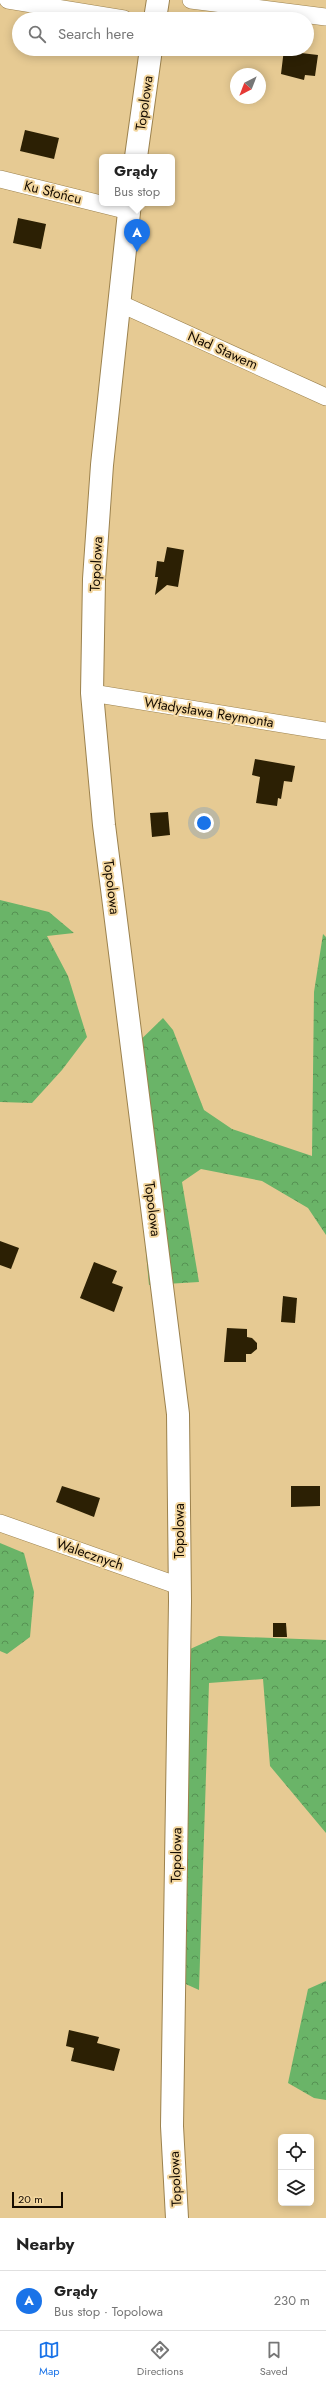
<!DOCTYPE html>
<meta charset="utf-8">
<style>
body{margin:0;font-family:Jost,sans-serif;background:#f2f2f2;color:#222}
.controls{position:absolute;right:12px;bottom:12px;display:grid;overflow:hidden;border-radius:6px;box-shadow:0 2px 10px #0003}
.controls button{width:36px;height:36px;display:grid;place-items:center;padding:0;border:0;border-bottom:1px solid #e0e0e0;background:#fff;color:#222;font:20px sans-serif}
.compass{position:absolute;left:230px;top:68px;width:36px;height:36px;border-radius:50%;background:#fff;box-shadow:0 2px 10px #0003;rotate:222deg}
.scale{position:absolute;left:12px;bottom:10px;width:51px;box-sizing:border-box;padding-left:4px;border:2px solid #160c00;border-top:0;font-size:11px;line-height:14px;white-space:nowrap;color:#160c00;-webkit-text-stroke:3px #f3d7a0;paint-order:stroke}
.you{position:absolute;left:204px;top:823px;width:14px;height:14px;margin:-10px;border:3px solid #fff;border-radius:50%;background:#1a73e8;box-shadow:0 0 0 6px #1a73e833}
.badge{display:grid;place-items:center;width:26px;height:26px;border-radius:50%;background:#1a73e8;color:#fff;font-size:13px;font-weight:700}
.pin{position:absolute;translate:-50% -33px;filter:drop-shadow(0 1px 2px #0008)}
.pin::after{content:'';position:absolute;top:21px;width:14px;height:12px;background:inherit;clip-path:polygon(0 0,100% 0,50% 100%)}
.popup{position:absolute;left:99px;top:154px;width:76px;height:52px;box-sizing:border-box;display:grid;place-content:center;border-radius:6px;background:#fff;filter:drop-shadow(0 1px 3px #0005);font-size:13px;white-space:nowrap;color:#767676}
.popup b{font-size:15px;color:#222}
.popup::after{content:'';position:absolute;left:50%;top:100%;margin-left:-8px;border:8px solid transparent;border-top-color:#fff}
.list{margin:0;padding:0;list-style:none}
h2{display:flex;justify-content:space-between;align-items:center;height:52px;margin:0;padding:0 16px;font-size:17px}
h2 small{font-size:13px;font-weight:400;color:#767676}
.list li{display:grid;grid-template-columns:26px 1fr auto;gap:12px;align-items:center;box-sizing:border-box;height:60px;padding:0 16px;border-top:1px solid #e0e0e0}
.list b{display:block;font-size:15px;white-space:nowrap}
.list p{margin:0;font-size:13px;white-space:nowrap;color:#767676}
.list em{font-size:13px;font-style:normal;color:#767676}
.icon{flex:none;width:22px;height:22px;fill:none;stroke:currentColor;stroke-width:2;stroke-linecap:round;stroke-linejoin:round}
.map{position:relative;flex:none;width:326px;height:2218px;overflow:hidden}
.search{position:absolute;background:#fff;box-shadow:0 2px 10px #0003;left:12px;right:12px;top:12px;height:44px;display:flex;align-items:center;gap:10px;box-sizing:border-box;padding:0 14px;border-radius:22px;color:#767676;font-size:15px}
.sheet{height:112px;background:#fff}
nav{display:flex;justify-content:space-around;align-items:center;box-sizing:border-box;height:56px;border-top:1px solid #e0e0e0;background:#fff;font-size:11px;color:#767676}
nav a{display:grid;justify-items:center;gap:2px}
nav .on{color:#1a73e8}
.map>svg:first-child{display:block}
</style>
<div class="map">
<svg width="326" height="2218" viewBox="0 0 326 2218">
<defs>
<pattern id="forest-crowns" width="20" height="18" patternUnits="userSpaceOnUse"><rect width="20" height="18" fill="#6ab468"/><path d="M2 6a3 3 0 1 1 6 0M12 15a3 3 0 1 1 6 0" fill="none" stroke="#569153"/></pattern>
</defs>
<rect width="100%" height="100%" fill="#e6ca93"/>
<!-- forest -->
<g fill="url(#forest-crowns)">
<path d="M 0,900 L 49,912 L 74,933 L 47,936 L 68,976 L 87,1037 L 62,1070 L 32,1103 L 0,1102 Z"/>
<path d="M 323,934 L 326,937 L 326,1235 L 308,1208 L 262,1181 L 201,1169 L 182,1182 L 199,1282 L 149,1285 L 127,1053 L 163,1018 L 173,1030 L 204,1110 L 232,1129 L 312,1156 L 314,992 Z"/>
<path d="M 0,1543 L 24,1553 L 34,1592 L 30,1637 L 7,1654 L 0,1651 Z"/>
<path d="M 219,1636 L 326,1640 L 326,1833 L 270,1766 L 263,1679 L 209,1683 L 199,1990 L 179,1981 L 188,1650 Z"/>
<path d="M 326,1981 L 326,2100 L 314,2098 L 288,2083 L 308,1989 Z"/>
</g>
<!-- building -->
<g fill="#2c2004">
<path d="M 284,49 L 301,49 L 301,53 L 318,55 L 315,76 L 305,75 L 304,80 L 281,74 Z"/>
<path d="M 25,130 L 59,138 L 54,159 L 20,151 Z"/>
<path d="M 18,218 L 46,224 L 41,249 L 13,243 Z"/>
<path d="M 167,547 L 184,550 L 178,587 L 167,585 L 155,595 L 158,577 L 155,577 L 157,561 L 164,562 Z"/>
<path d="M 255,759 L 295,766 L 292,782 L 284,781 L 281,799 L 278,798 L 277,806 L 256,803 L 260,777 L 252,775 Z"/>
<path d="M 168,812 L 170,835 L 152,837 L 150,813 Z"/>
<path d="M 0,1241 L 19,1248 L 11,1269 L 0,1265 Z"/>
<path d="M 94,1262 L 117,1271 L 112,1283 L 123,1287 L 114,1312 L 80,1298 Z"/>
<path d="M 283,1296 L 297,1298 L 295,1323 L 281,1322 Z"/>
<path d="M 227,1328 L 247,1329 L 247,1337 L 252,1338 L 257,1343 L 257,1349 L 251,1354 L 246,1354 L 246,1362 L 224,1362 Z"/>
<path d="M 62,1486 L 100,1498 L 94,1517 L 56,1502 Z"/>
<path d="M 291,1486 L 320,1486 L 320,1506 L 291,1507 Z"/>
<path d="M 273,1623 L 286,1623 L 287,1637 L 273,1637 Z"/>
<path d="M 69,2030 L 99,2037 L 97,2043 L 120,2049 L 114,2071 L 71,2061 L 74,2048 L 66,2046 Z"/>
</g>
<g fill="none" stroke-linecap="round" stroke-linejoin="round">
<defs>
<g id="street">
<path d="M 8,0 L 124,19"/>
<path d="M 191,0 L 326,17"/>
<path d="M 0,179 L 129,211"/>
<path d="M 119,303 L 326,397"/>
<path d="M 92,693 L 326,731"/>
<path d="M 0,1523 L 179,1586"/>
</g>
<g id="secondary">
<path d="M 155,19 L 158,0"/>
<path d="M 136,157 L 151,49"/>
<path d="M 130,203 L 102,465 L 94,579 L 92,693 L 104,825 L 178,1414 L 180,1601 L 172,2126 L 177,2218"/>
</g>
</defs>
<!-- street casing -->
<use href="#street" stroke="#9c824e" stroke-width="18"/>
<!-- secondary casing -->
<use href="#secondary" stroke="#9c824e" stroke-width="24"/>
<!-- street -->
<use href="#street" stroke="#fff" stroke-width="17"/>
<!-- secondary -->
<use href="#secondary" stroke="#fff" stroke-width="22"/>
</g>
<g text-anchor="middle" stroke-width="4" stroke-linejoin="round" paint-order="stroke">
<!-- street labels -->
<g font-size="14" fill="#160c00" stroke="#f3d7a0">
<text transform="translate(144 103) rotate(-82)" y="5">Topolowa</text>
<text transform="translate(53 192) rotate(14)" y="5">Ku Słońcu</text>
<text transform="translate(223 350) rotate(24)" y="5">Nad Stawem</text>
<text transform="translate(96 564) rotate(-87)" y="5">Topolowa</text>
<text transform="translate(209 712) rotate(9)" y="5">Władysława Reymonta</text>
<text transform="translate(112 887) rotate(83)" y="5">Topolowa</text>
<text transform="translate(153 1209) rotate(83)" y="5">Topolowa</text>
<text transform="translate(179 1531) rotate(-90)" y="5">Topolowa</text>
<text transform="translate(90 1554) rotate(19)" y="5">Walecznych</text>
<text transform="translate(176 1855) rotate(-89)" y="5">Topolowa</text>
<text transform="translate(175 2179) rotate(-93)" y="5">Topolowa</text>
</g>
</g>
</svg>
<div class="controls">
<button><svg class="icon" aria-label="locate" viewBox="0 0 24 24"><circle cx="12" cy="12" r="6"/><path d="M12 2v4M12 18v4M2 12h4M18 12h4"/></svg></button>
<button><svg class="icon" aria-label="layers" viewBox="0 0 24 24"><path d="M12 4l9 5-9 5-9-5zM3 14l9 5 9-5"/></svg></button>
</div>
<svg class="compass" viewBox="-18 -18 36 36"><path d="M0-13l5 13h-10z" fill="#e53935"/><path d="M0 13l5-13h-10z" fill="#767676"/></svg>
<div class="scale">20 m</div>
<div class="you"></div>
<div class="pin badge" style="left:137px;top:252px">A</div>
<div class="popup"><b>Grądy</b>Bus stop</div>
<div class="search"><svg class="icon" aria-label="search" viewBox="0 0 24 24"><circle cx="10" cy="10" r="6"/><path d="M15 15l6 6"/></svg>Search here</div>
</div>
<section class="sheet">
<h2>Nearby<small></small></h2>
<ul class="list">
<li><span class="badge">A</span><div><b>Grądy</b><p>Bus stop · Topolowa</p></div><em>230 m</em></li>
</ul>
</section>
<nav>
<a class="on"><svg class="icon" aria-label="map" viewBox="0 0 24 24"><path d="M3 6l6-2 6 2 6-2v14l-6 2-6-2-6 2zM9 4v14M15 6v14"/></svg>Map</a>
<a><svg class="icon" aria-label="directions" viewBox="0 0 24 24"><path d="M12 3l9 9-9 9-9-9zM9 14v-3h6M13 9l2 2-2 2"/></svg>Directions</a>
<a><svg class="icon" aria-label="saved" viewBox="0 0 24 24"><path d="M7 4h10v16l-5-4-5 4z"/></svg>Saved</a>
</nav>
